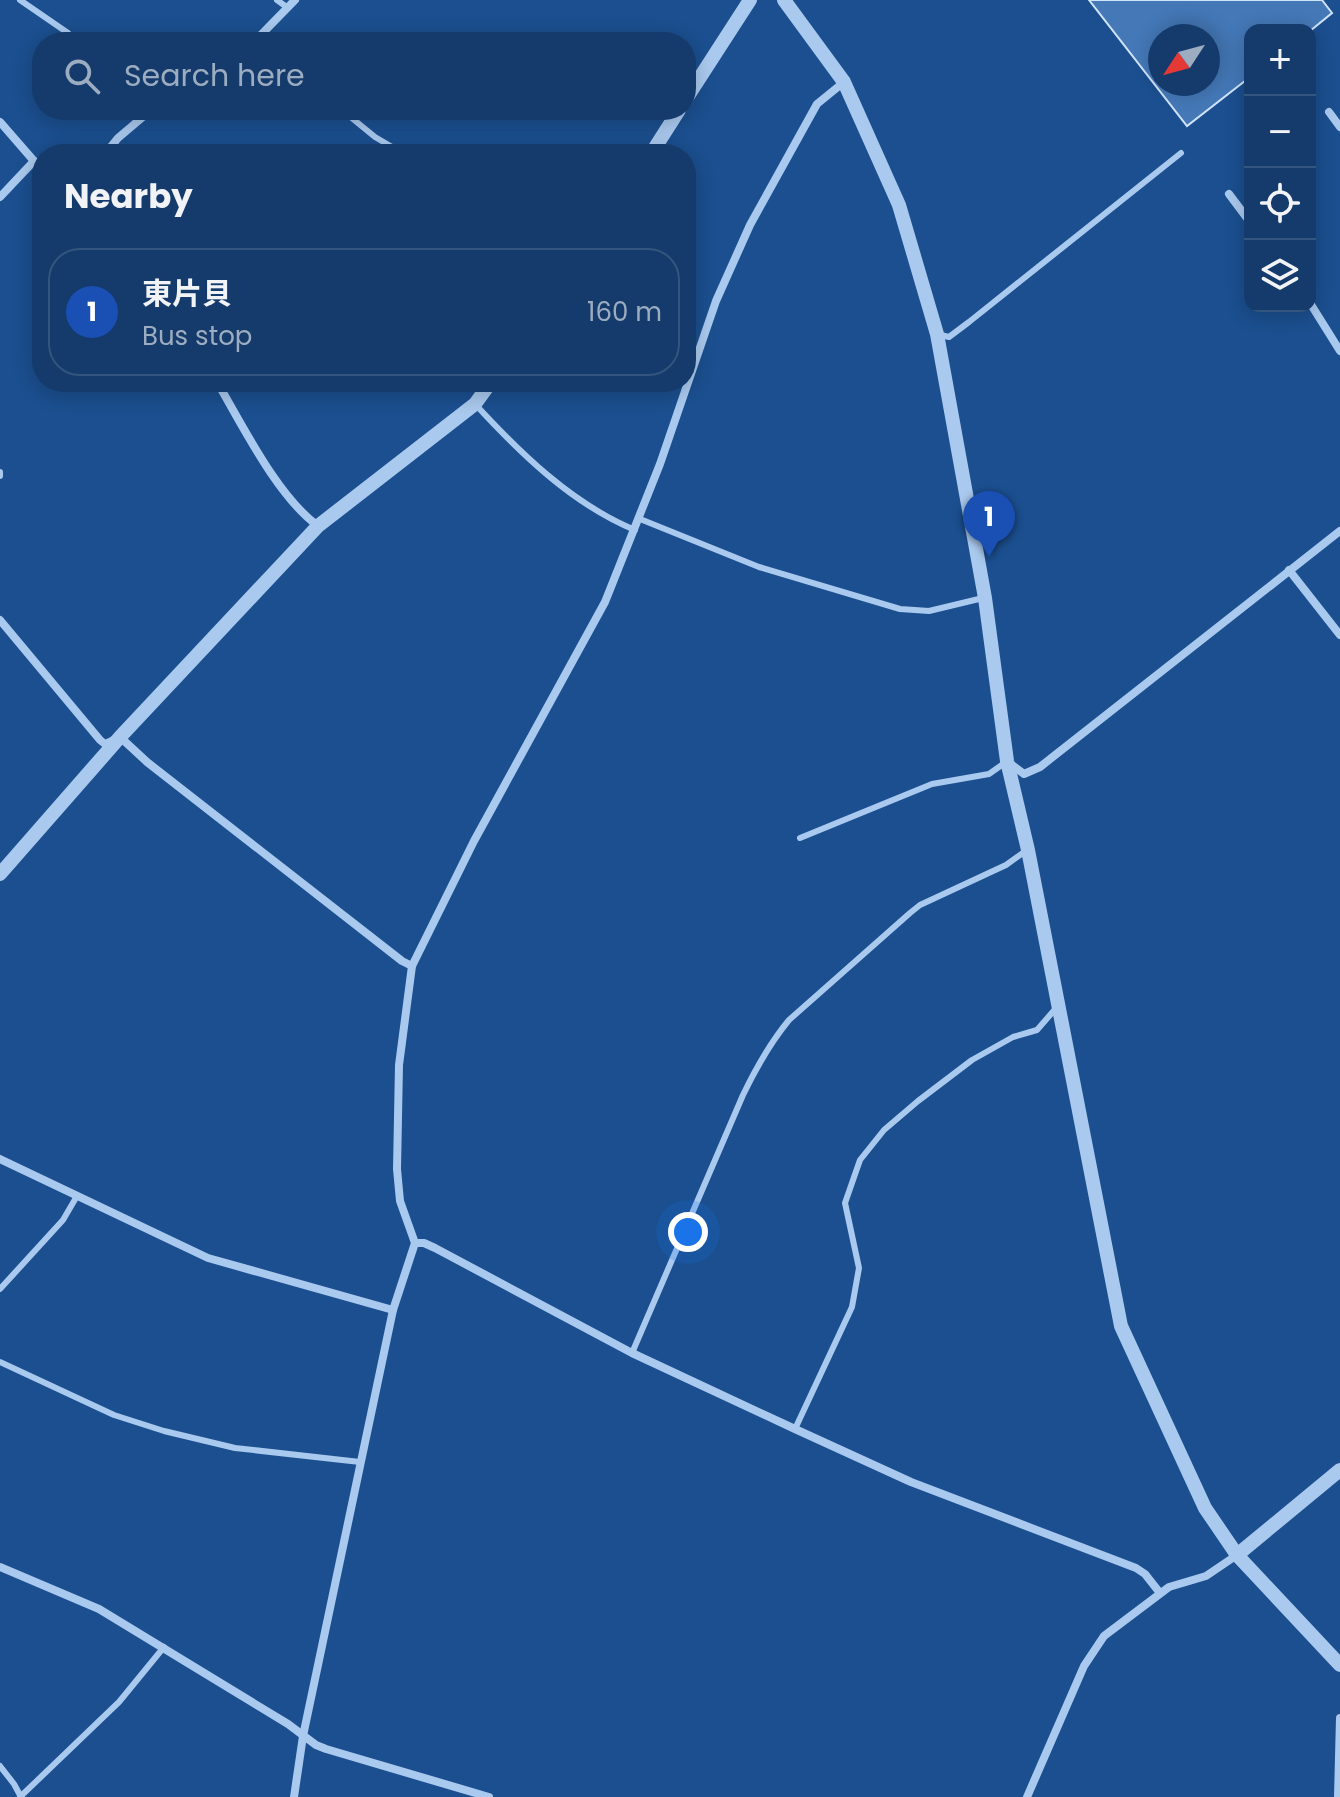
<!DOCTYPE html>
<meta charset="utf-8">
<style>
body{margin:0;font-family:Poppins,"Noto Sans JP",sans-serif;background:#1d4271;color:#f1f3f6}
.controls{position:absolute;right:24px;top:24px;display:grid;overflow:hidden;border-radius:16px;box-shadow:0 4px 20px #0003}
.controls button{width:72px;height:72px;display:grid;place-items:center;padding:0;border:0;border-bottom:2px solid #33557e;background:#143b6b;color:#f1f3f6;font:40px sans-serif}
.compass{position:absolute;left:1148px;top:24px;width:72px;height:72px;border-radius:50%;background:#143b6b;box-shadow:0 4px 20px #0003;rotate:234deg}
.you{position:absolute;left:688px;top:1232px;width:28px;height:28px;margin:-20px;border:6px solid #fff;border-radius:50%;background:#1a73e8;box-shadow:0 0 0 12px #1a73e833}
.badge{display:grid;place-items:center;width:52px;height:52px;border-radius:50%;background:#e797bd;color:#fff;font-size:26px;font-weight:700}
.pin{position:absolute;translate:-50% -66px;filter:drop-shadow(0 2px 4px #0008)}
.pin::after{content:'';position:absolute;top:42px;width:28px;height:24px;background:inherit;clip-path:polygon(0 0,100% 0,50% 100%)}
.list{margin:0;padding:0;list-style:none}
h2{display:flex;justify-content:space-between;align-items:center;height:104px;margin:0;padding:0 32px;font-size:34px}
h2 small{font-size:26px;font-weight:400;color:#9dadc1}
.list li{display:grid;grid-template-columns:52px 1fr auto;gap:24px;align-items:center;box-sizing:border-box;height:128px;margin:0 16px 16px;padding:0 16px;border:2px solid #33557e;border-radius:32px}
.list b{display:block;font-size:30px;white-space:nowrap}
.list p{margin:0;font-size:26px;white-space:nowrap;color:#9dadc1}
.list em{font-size:26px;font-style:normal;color:#9dadc1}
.icon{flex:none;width:44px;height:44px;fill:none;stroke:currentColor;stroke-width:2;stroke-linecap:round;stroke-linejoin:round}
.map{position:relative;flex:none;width:1340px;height:1797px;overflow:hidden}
.search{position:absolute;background:#143b6b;box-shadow:0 4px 20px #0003;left:32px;top:32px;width:664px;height:88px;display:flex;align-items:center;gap:20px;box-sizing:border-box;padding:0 28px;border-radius:32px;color:#9dadc1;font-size:30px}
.panel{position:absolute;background:#143b6b;box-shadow:0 4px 20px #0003;left:32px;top:144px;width:664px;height:248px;border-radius:32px}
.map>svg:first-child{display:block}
</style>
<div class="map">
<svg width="1340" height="1797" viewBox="0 0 1340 1797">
<rect width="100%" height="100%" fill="#1b4f8f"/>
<!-- building -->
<path fill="#4478b7" stroke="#cfe3fa" stroke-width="2" fill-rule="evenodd" d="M 1089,0 L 1322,0 L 1332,13 L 1310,31 L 1250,30 L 1250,77 L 1187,126 ZM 1160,36 L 1208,36 L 1208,84 L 1160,84 Z"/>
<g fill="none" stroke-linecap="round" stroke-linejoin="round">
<!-- service -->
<g stroke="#a9c9ee" stroke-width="6">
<path d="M 20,0 L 68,33"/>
<path d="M 277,0 L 288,8"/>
<path d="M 342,110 L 375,137 L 404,154"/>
<path d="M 937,334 L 949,337 L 969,322 L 1181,153"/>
<path d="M 475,404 C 520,453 572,504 635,530"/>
<path d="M 0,472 L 0,476"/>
<path d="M 640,519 L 759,567 L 900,609 L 929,611 L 983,598"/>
<path d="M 800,838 L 932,784 L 989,774 L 1006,762"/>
<path d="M 0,1289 L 63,1220 L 77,1196"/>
<path d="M 632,1353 L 743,1095 C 756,1068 770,1043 789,1020 L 910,913 L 920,905 L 1006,865 L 1027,850"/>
<path d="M 0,1362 L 114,1415 L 164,1431 L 235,1448 L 360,1462"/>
<path d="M 795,1429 L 852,1307 L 859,1268 L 845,1203 L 860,1160 L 884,1130 L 918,1101 L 972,1060 L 1013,1037 L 1037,1030 L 1057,1007"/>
<path d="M 0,1766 L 14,1784 L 21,1797"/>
<path d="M 20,1797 L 119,1702 L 164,1647"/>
</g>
<!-- minor -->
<g stroke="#a9c9ee" stroke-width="8">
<path d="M 254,42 L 295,0"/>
<path d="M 1329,112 L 1340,127"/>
<path d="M 0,122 L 34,161 L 42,166"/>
<path d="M 105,154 L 118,138 L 151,110"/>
<path d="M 1229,194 L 1250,222"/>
<path d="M 0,197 L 34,161"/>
<path d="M 1310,303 L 1340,351"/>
<path d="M 217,382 C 243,426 277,496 318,526"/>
<path d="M 1289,570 L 1340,635"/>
<path d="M 0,620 L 100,740 L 105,744 L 120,737 L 147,762 L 402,961 L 412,966"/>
<path d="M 1008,762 L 1024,774 L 1040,767 L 1340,531"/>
<path d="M 0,1159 L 208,1258 L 393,1310"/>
<path d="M 415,1243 L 424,1243 L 435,1248 L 632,1353 L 795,1429 L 911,1482 L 1136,1568 L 1145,1574 L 1160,1593"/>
<path d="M 0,1567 L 99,1609 L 288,1724 L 316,1745 L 326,1749 L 489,1797"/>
<path d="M 294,1797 L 303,1736 L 393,1310 L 415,1243 L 400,1201 L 397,1169 L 399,1065 L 412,966 L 474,841 L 605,602 L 660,464 L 716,301 L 750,225 L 817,104 L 844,82"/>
<path d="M 1027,1797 L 1084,1666 L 1104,1636 L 1169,1587 L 1206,1576 L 1237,1555"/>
<path d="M 1338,1797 L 1340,1718"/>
</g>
<!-- tertiary -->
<g stroke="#a9c9ee" stroke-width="14">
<path d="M 784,0 L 844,82 L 899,205 L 937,334 L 985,598 L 1007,761 L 1028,850 L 1121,1326 L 1205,1508 L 1237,1555 L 1340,1665"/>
<path d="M 686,99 L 750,0"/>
<path d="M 651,154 L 679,110"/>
<path d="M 0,874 L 120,737 L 318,526 L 475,404 L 491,382"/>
<path d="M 1237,1555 L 1340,1470"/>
</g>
</g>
</svg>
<div class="controls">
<button>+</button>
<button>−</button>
<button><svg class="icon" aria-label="locate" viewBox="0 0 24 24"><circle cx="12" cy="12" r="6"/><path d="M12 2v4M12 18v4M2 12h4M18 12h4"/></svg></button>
<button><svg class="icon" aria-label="layers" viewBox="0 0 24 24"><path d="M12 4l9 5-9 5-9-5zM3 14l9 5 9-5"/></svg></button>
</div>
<svg class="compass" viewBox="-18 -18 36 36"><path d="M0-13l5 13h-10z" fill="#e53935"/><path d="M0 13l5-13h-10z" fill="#9dadc1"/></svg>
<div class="you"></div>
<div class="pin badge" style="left:989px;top:557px;background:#1a4fb4">1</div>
<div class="search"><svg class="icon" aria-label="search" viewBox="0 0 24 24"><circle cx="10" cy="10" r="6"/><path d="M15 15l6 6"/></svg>Search here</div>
<section class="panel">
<h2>Nearby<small></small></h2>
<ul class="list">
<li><span class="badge" style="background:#1a4fb4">1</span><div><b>東片貝</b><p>Bus stop</p></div><em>160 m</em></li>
</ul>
</section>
</div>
